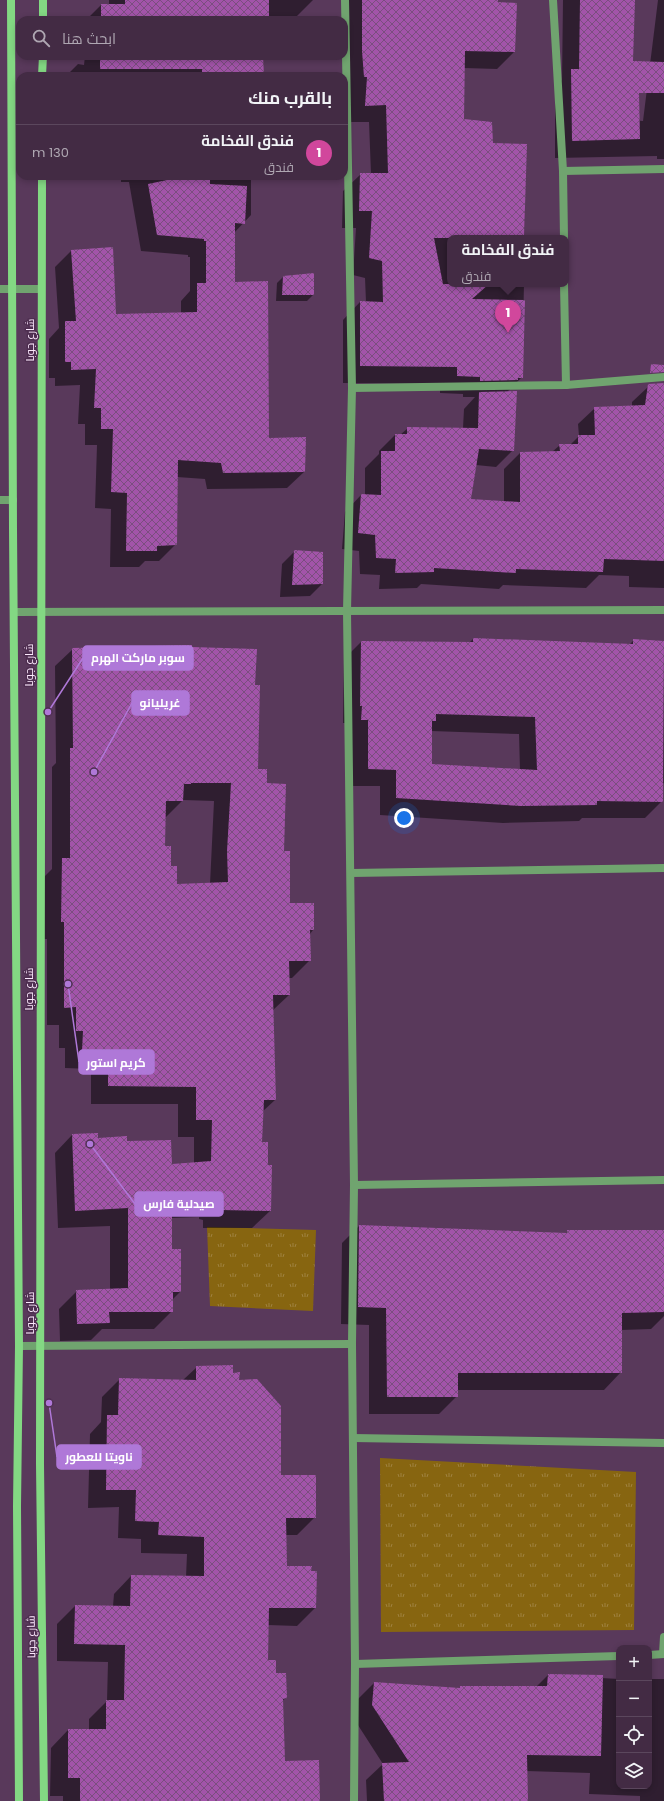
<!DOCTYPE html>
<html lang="ar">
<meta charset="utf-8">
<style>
body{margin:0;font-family:Poppins,Cairo,sans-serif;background:#4d374f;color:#f1f3f6;direction:rtl}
.controls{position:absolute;right:12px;bottom:12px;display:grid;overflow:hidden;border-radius:8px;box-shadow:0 2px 6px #0003}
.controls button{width:36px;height:36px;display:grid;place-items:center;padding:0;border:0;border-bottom:1px solid #5b475d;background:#432b44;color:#f1f3f6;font:20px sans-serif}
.you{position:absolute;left:404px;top:818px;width:14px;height:14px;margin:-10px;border:3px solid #fff;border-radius:50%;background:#1a73e8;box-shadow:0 0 0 6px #1a73e833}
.badge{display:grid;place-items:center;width:26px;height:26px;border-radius:50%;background:#8abfa5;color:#fff;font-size:13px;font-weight:700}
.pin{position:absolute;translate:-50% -33px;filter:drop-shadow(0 1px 2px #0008)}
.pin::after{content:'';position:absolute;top:21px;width:14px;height:12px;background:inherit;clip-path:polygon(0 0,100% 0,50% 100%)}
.popup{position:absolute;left:447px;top:235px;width:122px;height:52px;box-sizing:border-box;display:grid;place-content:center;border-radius:8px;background:#432b44;filter:drop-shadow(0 1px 3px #0005);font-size:13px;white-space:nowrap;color:#afa7b2}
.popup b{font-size:15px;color:#f1f3f6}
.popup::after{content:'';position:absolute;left:50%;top:100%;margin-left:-8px;border:8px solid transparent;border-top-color:#432b44}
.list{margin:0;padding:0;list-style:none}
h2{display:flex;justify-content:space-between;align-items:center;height:52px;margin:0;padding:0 16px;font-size:17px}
h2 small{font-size:13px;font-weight:400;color:#afa7b2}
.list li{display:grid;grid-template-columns:26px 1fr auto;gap:12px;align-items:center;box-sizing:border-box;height:56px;padding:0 16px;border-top:1px solid #5b475d}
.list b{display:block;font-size:15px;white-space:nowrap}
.list p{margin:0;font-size:13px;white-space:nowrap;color:#afa7b2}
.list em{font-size:13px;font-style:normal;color:#afa7b2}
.icon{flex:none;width:22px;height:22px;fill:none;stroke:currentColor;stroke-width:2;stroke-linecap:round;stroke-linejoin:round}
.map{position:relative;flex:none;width:664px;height:1801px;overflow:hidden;direction:ltr}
.search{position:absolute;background:#432b44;box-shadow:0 2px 6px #0003;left:16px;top:16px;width:332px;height:44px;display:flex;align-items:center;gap:10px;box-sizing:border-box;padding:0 14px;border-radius:12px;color:#afa7b2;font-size:15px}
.panel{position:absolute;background:#432b44;box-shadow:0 2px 6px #0003;left:16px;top:72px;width:332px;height:108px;border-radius:12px;direction:rtl}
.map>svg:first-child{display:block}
</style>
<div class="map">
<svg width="664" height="1801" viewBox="0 0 664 1801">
<defs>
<pattern id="grass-tufts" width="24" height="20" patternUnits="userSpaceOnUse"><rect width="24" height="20" fill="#876510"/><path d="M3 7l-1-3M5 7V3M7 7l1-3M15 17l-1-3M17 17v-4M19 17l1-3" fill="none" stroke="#9f8240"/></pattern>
<pattern id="building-cross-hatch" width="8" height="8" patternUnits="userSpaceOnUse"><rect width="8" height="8" fill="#a254a9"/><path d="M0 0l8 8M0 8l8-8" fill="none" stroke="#7b4e7f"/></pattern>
</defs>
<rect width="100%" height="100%" fill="#59395b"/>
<!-- grass -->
<g fill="url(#grass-tufts)">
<path d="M 207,1227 L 316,1230 L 313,1311 L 210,1306 Z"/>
<path d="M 380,1458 L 636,1472 L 634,1630 L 381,1632 Z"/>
</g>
<!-- shadow -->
<g fill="#0007" fill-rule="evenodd">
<path d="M 109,0 L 313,0 L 297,16 L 268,18 L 268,20 L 86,20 L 101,5 L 109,5 Z"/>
<path d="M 345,0 L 497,0 L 514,52 L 497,69 L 464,68 L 463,120 L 492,144 L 526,145 L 524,238 L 450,238 L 450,284 L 524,284 L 522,377 L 507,392 L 513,450 L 496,467 L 476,465 L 470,500 L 504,502 L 504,469 L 520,453 L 552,452 L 560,445 L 570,445 L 579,436 L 578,424 L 595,408 L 632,407 L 632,402 L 649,386 L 664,388 L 664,588 L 629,587 L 629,576 L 599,575 L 586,588 L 503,585 L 499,589 L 421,584 L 417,588 L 379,589 L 380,575 L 360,574 L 359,551 L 342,549 L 345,512 L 361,495 L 365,496 L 365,468 L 379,454 L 379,451 L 395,435 L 400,435 L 408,428 L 463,428 L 464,409 L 475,397 L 463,397 L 463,394 L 440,393 L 440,384 L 343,383 L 343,320 L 360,302 L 366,302 L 365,278 L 353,275 L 356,228 L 342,228 L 343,191 L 361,174 L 371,174 L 369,122 L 348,122 Z"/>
<path d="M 563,0 L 634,0 L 631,120 L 643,121 L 658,0 L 664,0 L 664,159 L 657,159 L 657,156 L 555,158 L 555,87 L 562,80 Z"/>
<path d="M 85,56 L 262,56 L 263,76 L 66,76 L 78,64 L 84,65 Z"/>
<path d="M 121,176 L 255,176 L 251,180 L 251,215 L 234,233 L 234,283 L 268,439 L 304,472 L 287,488 L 207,489 L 205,479 L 177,477 L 176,544 L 159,561 L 145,561 L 139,567 L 110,567 L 111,509 L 95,508 L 97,445 L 85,445 L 85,424 L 78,424 L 80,385 L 55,386 L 55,378 L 49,378 L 49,339 L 59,328 L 55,267 L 71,251 L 112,248 L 115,315 L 181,314 L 181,301 L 190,291 L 190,257 L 188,257 L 188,255 L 141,251 L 129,182 L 121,182 Z"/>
<path d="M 313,274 L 313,295 L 307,301 L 276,301 L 277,283 L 283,277 Z"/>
<path d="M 295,551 L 322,584 L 310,596 L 280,597 L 282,564 Z"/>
<path d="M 473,639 L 629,645 L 634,640 L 664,642 L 664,783 L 662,784 L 662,801 L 645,818 L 582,818 L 579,821 L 503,823 L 380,815 L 380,786 L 351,786 L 345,723 L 343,723 L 344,659 L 361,642 L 469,643 ZM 431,731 L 519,734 L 520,770 L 431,765 Z"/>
<path d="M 191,648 L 254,686 L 257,770 L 266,784 L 283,852 L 289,904 L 313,930 L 310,934 L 310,960 L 292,978 L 288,978 L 289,995 L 272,1011 L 275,1100 L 262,1112 L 261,1142 L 267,1166 L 270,1211 L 252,1228 L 203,1228 L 203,1220 L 199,1219 L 199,1217 L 171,1218 L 171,1250 L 180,1292 L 172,1300 L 172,1311 L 154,1329 L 102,1329 L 91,1340 L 60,1341 L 59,1309 L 77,1291 L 110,1290 L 110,1226 L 58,1228 L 55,1153 L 72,1135 L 126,1142 L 171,1165 L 194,1163 L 194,1137 L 178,1137 L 178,1104 L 91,1104 L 91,1069 L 65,1068 L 65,1048 L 59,1048 L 59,1025 L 47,1025 L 47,939 L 44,939 L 44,877 L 52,869 L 52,767 L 56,763 L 55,666 L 73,649 ZM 183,800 L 214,801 L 210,884 L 176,885 L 170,867 L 164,847 L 165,818 Z"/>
<path d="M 359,1226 L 566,1234 L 568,1231 L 664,1231 L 664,1316 L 651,1329 L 621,1330 L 621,1372 L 604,1390 L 457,1390 L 457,1396 L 439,1414 L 369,1414 L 369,1325 L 341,1324 L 342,1243 Z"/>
<path d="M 197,1367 L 232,1374 L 238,1381 L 280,1476 L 315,1517 L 297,1535 L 285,1535 L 286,1567 L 315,1608 L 297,1626 L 268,1625 L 267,1661 L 286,1698 L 282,1701 L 284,1762 L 318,1801 L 63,1801 L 63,1796 L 50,1796 L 51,1748 L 68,1730 L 89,1730 L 89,1719 L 107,1701 L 108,1662 L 57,1661 L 57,1624 L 75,1606 L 113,1606 L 114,1594 L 131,1576 L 186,1577 L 187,1554 L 141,1553 L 141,1539 L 118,1538 L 119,1507 L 88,1508 L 90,1434 L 101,1422 L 102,1397 L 120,1379 L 183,1380 Z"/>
<path d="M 548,1675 L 619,1679 L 619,1786 L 649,1786 L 649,1679 L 664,1679 L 664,1801 L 640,1801 L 640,1796 L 589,1794 L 590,1773 L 526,1771 L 527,1801 L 367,1801 L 366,1780 L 383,1764 L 356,1722 L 358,1699 L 374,1683 L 459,1689 L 461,1687 L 536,1687 Z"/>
</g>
<!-- building -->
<g fill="url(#building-cross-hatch)" fill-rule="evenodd">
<path d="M 125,0 L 269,0 L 269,20 L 101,20 L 101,4 L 125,4 Z"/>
<path d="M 362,0 L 498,0 L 498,2 L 517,3 L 515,52 L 465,51 L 464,119 L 492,122 L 493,143 L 527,144 L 524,238 L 434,238 L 443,284 L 489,284 L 472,299 L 525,300 L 523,378 L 518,378 L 518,380 L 480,381 L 480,377 L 457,376 L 457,367 L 360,366 L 360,301 L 383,302 L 382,261 L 369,258 L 372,211 L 359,211 L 360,173 L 388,173 L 386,105 L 365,106 L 367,77 L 364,77 L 362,51 Z"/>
<path d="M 580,0 L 635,0 L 633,61 L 664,62 L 664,93 L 639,93 L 640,139 L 572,141 L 571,69 L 579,69 Z"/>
<path d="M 100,56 L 263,56 L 264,76 L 202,76 L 202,69 L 100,69 Z"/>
<path d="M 167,176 L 191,176 L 190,179 L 210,179 L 210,184 L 247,186 L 245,224 L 235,223 L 235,282 L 268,281 L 269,438 L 306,437 L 305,472 L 223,473 L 221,463 L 178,460 L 177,545 L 157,546 L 157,551 L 126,551 L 127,493 L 111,492 L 113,429 L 101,429 L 101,408 L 94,408 L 96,369 L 71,370 L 71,362 L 65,362 L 65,321 L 76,321 L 71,250 L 113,247 L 116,314 L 197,312 L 197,283 L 206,283 L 206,241 L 204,241 L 204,239 L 157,235 L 148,184 L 167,180 Z"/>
<path d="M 314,273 L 314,295 L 282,295 L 283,276 Z"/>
<path d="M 651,364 L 664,365 L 664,372 L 650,373 Z"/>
<path d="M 664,383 L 664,561 L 604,559 L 603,572 L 516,569 L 516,573 L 434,568 L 434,572 L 395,573 L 396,559 L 376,558 L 375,535 L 358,533 L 361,494 L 381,495 L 381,451 L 395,451 L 395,434 L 407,434 L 407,427 L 478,428 L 479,392 L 517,391 L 514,451 L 479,449 L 471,499 L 520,502 L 520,452 L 560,451 L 559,444 L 578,444 L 578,435 L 595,435 L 594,407 L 645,405 L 648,384 Z"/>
<path d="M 294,550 L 323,552 L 323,584 L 292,585 Z"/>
<path d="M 473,638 L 633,644 L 633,639 L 664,641 L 663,802 L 597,801 L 597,805 L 521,806 L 396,798 L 396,770 L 368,769 L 368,720 L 361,720 L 362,706 L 360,706 L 361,641 L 473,642 ZM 436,714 L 535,717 L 537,770 L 432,764 L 432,721 L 436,721 Z"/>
<path d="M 192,645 L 192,647 L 257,649 L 255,685 L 260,685 L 258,769 L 267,769 L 267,783 L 286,784 L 284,851 L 290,851 L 290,903 L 314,903 L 314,930 L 310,930 L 311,961 L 289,961 L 290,995 L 273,995 L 276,1100 L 264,1100 L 262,1142 L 268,1142 L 268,1165 L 272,1165 L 271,1211 L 221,1210 L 221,1202 L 216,1202 L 217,1199 L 172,1201 L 172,1249 L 181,1249 L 181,1292 L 173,1292 L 173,1312 L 109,1312 L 110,1323 L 77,1324 L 76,1290 L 128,1288 L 128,1208 L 75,1211 L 72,1134 L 98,1133 L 98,1138 L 127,1136 L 127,1141 L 171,1140 L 172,1164 L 211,1161 L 212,1120 L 196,1120 L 196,1087 L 108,1086 L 108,1051 L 82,1051 L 83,1031 L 76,1031 L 76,1007 L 64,1008 L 64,922 L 61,922 L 62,858 L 70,858 L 70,748 L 73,748 L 72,648 ZM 191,783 L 231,783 L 227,851 L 228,882 L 177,884 L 177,866 L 171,866 L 171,846 L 165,846 L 166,801 L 183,801 L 184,784 L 191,784 Z"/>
<path d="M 359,1225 L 567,1233 L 567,1230 L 664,1230 L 664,1312 L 622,1313 L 622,1373 L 458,1373 L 458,1397 L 387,1397 L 386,1308 L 358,1307 Z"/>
<path d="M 233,1365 L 233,1373 L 240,1372 L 239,1380 L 257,1379 L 281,1406 L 281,1475 L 316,1475 L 316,1518 L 286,1518 L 287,1566 L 312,1566 L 311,1571 L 317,1571 L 316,1608 L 269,1608 L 268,1660 L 276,1660 L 276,1673 L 286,1673 L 287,1698 L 283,1699 L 285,1761 L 319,1760 L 320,1801 L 80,1801 L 80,1778 L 68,1778 L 68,1729 L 106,1729 L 106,1700 L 124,1700 L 125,1645 L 74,1644 L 75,1605 L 130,1606 L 131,1575 L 204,1576 L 204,1537 L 158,1535 L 159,1522 L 135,1521 L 136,1490 L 106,1490 L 107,1415 L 118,1415 L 119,1378 L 196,1380 L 196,1366 Z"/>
<path d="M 548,1674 L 603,1675 L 601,1756 L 527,1755 L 528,1801 L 384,1801 L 382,1763 L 409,1762 L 372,1705 L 374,1682 L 460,1688 L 460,1686 L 547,1686 Z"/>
</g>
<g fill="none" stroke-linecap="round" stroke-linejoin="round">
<!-- street -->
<g stroke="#70a46f" stroke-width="8">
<path d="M 345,0 L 352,388 L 347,611 L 354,1185 L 352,1344 L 355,1664 L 354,1801"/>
<path d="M 553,0 L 563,171 L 564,238"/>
<path d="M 563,171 L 664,169"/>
<path d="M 564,284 L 566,385"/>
<path d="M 0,289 L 41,289"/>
<path d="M 352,388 L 566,385 L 664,377"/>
<path d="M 0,500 L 13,500"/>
<path d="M 14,612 L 664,610"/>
<path d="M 351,873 L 664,868"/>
<path d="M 354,1185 L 664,1180"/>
<path d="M 19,1346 L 352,1344"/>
<path d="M 353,1438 L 664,1443"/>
<path d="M 663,1654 L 664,1637"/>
<path d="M 649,1655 L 664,1654"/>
<path d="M 355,1664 L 619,1656"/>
</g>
<!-- secondary -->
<g stroke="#83d883" stroke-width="8">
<path d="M 11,0 L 13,528 L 19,1346 L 17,1506 L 19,1801"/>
<path d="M 43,0 L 43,20"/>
<path d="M 42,76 L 43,56"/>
<path d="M 42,176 L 40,1464 L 44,1801"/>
</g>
</g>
<g text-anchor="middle" stroke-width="3" stroke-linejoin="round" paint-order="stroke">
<!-- street labels -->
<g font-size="11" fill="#fde9fe" stroke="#4e2e50">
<text transform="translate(30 340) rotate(-90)" y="4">شارع جوبا</text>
<text transform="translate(29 665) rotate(-90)" y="4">شارع جوبا</text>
<text transform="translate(29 989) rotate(-90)" y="4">شارع جوبا</text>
<text transform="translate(30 1313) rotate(-90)" y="4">شارع جوبا</text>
<text transform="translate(31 1637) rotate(-91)" y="4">شارع جوبا</text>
</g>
</g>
<!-- callouts -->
<path fill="none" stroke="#af78d8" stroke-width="1.5" d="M48 712L83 658M94 772L132 703M68 984L79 1062M90 1144L135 1204M49 1403L57 1457"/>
<g fill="#af78d8" stroke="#4e2e50" stroke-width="1.5">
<circle cx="48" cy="712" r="4"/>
<circle cx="94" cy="772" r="4"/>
<circle cx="68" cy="984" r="4"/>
<circle cx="90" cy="1144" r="4"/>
<circle cx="49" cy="1403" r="4"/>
</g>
<g fill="#af78d8" stroke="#af78d8" stroke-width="1.5">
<rect x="83" y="646" width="110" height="24" rx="4"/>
<rect x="132" y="691" width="57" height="24" rx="4"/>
<rect x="79" y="1050" width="75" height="24" rx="4"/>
<rect x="135" y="1192" width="88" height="24" rx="4"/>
<rect x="57" y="1445" width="84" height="24" rx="4"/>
</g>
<g font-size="12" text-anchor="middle" font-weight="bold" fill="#fff">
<text x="138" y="662">سوبر ماركت الهرم</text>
<text x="160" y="707">غريليانو</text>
<text x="116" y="1067">كريم استور</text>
<text x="179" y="1208">صيدلية فارس</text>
<text x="99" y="1461">ناويتا للعطور</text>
</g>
</svg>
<div class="controls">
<button>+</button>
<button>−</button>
<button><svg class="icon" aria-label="locate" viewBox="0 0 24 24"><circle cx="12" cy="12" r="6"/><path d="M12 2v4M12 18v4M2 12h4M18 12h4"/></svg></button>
<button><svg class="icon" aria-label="layers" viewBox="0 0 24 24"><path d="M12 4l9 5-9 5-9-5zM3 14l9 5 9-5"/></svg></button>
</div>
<div class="you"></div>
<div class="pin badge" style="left:508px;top:333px;background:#d1479c">1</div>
<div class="popup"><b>فندق الفخامة</b>فندق</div>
<div class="search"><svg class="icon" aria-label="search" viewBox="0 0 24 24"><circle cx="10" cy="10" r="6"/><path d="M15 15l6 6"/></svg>ابحث هنا</div>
<section class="panel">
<h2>بالقرب منك<small></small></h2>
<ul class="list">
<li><span class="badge" style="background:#d1479c">1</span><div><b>فندق الفخامة</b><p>فندق</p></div><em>130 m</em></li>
</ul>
</section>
</div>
